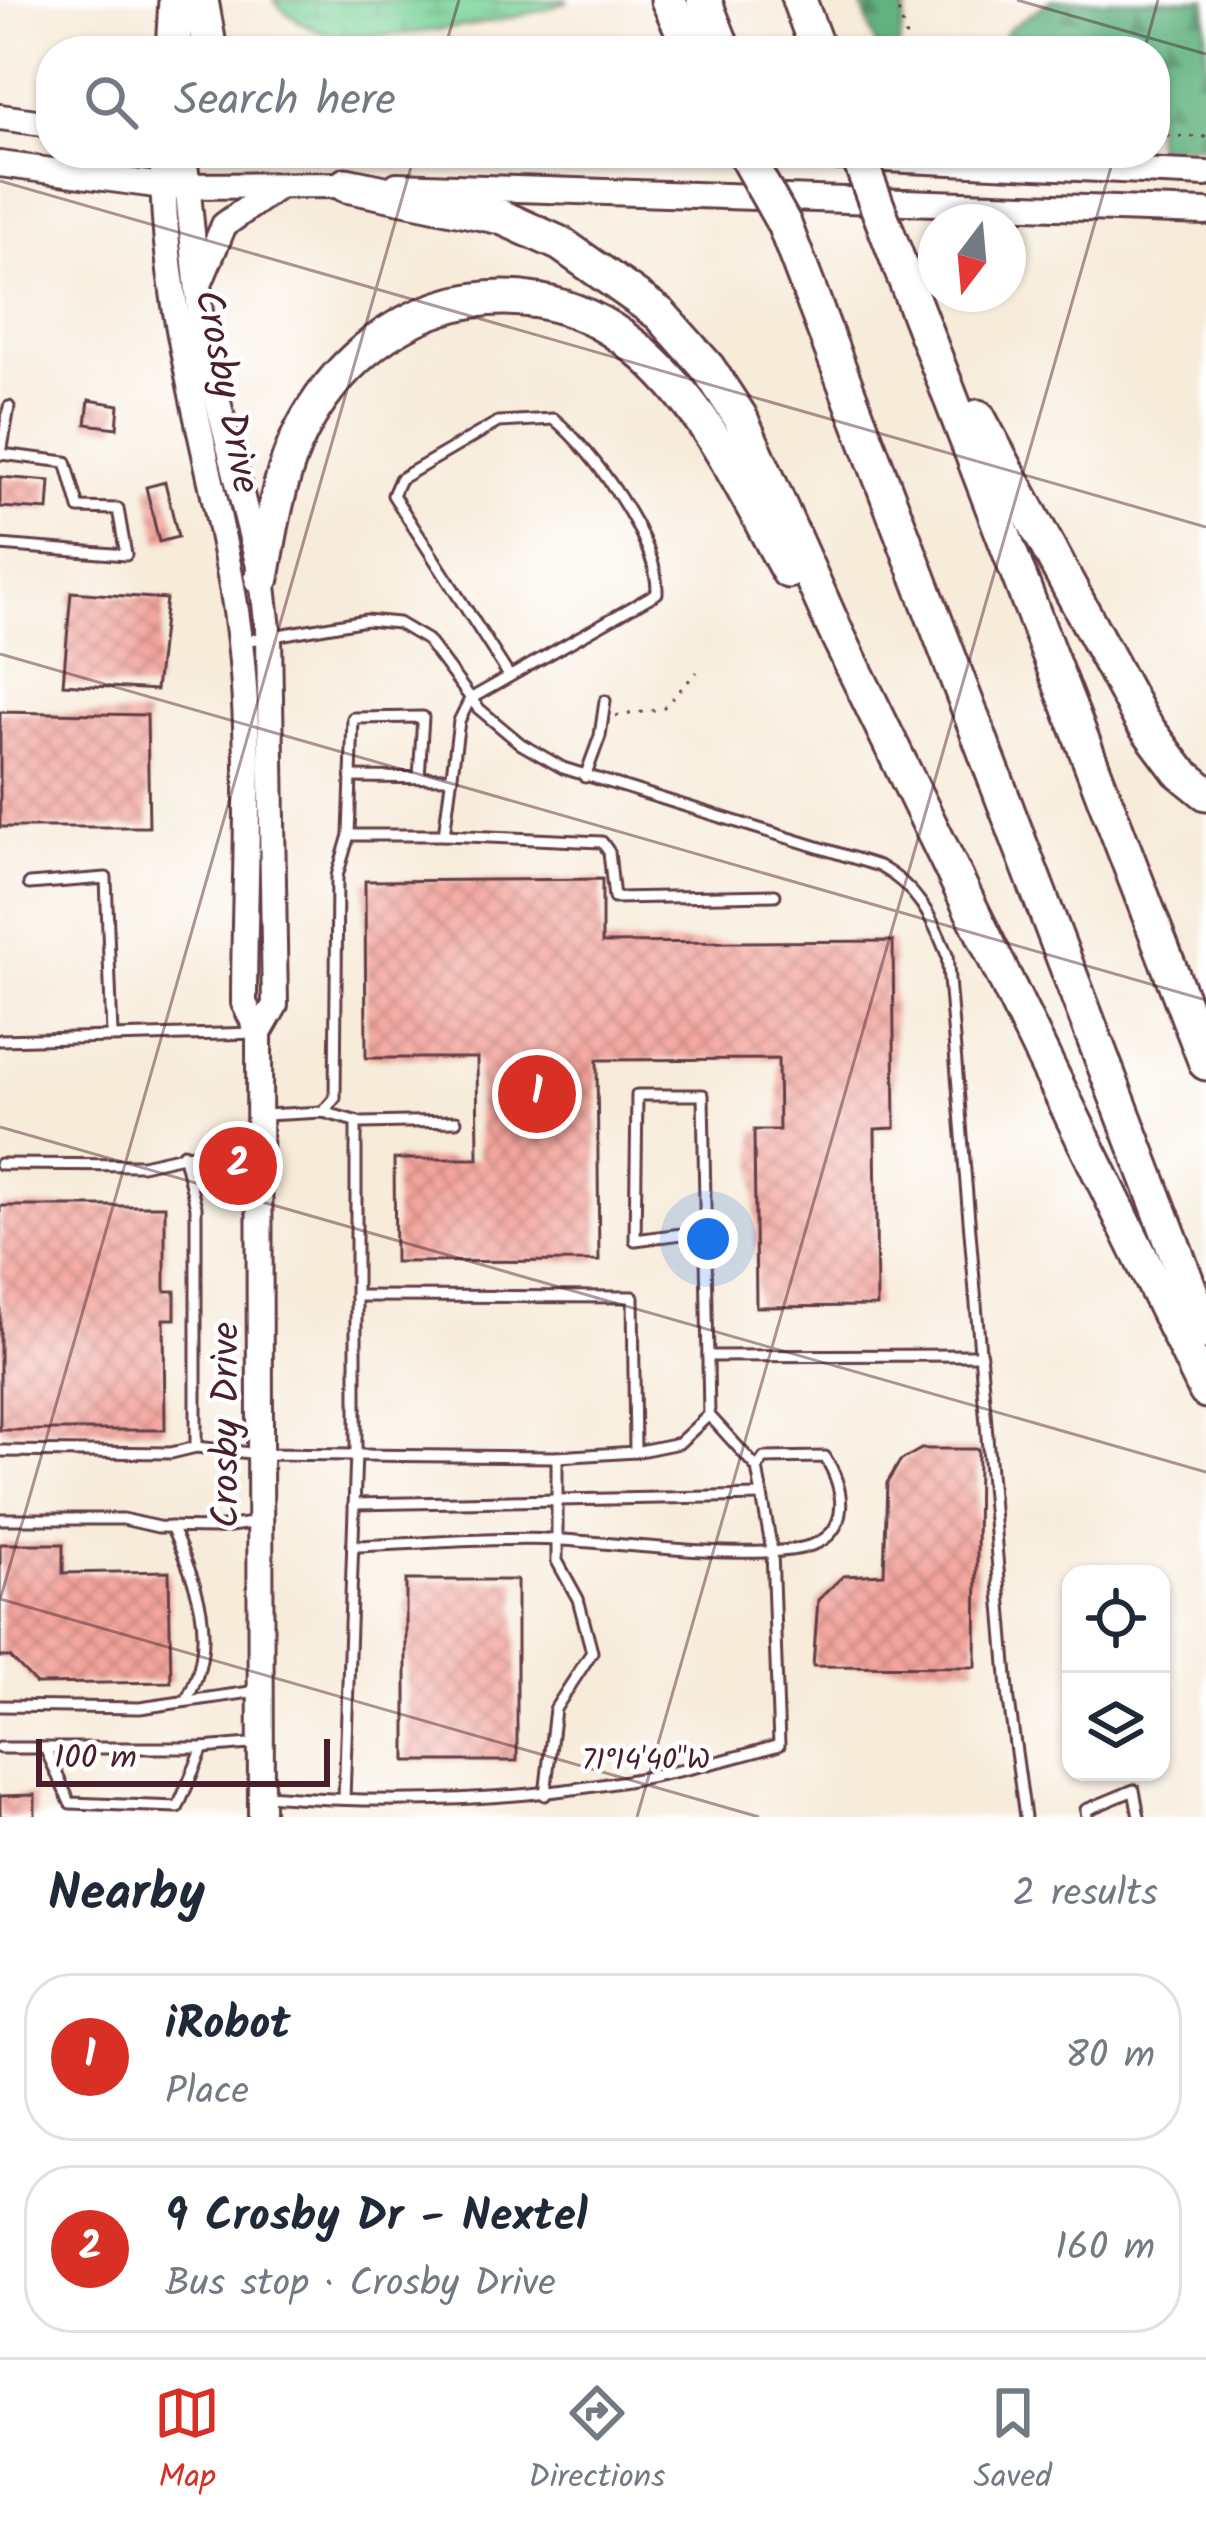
<!DOCTYPE html>
<meta charset="utf-8">
<style>
body{margin:0;font-family:Kalam,sans-serif;background:#f2f2f3;color:#1f2937}
.controls{position:absolute;right:36px;bottom:36px;display:grid;overflow:hidden;border-radius:24px;box-shadow:0 3px 9px #0004}
.controls button{width:108px;height:108px;display:grid;place-items:center;padding:0;border:0;border-bottom:3px solid #e0e1e3;background:#fff;color:#1f2937;font:60px sans-serif}
.compass{position:absolute;left:918px;top:204px;width:108px;height:108px;border-radius:50%;background:#fff;box-shadow:0 3px 9px #0004;rotate:196deg}
.scale{position:absolute;left:36px;bottom:30px;width:294px;box-sizing:border-box;padding-left:12px;border:6px solid #4a1f2b;border-top:0;font-size:33px;line-height:42px;white-space:nowrap;color:#4a1f2b;-webkit-text-stroke:9px #fff;paint-order:stroke}
.you{position:absolute;left:708px;top:1239px;width:42px;height:42px;margin:-30px;border:9px solid #fff;border-radius:50%;background:#1a73e8;box-shadow:0 0 0 18px #1a73e833}
.badge{display:grid;place-items:center;width:78px;height:78px;border-radius:50%;background:#d93025;color:#fff;font-size:39px;font-weight:700}
.pin{position:absolute;translate:-50% -50%;border:6px solid #fff;box-shadow:0 3px 12px #0006}
.list{margin:0;padding:0;list-style:none}
h2{display:flex;justify-content:space-between;align-items:center;height:156px;margin:0;padding:0 48px;font-size:51px}
h2 small{font-size:39px;font-weight:400;color:#747a83}
.list li{display:grid;grid-template-columns:78px 1fr auto;gap:36px;align-items:center;box-sizing:border-box;height:168px;margin:0 24px 24px;padding:0 24px;border:3px solid #e0e1e3;border-radius:48px}
.list b{display:block;font-size:45px;white-space:nowrap}
.list p{margin:0;font-size:39px;white-space:nowrap;color:#747a83}
.list em{font-size:39px;font-style:normal;color:#747a83}
.icon{flex:none;width:66px;height:66px;fill:none;stroke:currentColor;stroke-width:2;stroke-linecap:round;stroke-linejoin:round}
.map{position:relative;flex:none;width:1206px;height:1817px;overflow:hidden}
.search{position:absolute;background:#fff;box-shadow:0 3px 9px #0004;left:36px;right:36px;top:36px;height:132px;display:flex;align-items:center;gap:30px;box-sizing:border-box;padding:0 42px;border-radius:48px;color:#747a83;font-size:45px}
.sheet{height:540px;background:#fff}
nav{display:flex;justify-content:space-around;align-items:center;box-sizing:border-box;height:168px;border-top:3px solid #e0e1e3;background:#fff;font-size:33px;color:#747a83}
nav a{display:grid;justify-items:center;gap:6px}
nav .on{color:#d93025}
.map>svg:first-child{display:block}
</style>
<div class="map">
<svg width="1206" height="1817" viewBox="0 0 1206 1817">
<defs>
<pattern id="forest-firs" width="22" height="20" patternUnits="userSpaceOnUse" patternTransform="scale(3)"><rect width="22" height="20" fill="#61b27f"/><path d="M5 1l3.5 6h-7zM16 11l3.5 6h-7z" fill="#529068"/></pattern>
<pattern id="wetland-marsh" width="20" height="14" patternUnits="userSpaceOnUse" patternTransform="scale(3)"><rect width="20" height="14" fill="#77d096"/><path d="M1 5h8M5 5V1M11 12h8M15 12V8" fill="none" stroke="#68b281"/></pattern>
<pattern id="building-cross-hatch" width="8" height="8" patternUnits="userSpaceOnUse" patternTransform="scale(3)"><rect width="8" height="8" fill="#f4a59d"/><path d="M0 0l8 8M0 8l8-8" fill="none" stroke="#c88680"/></pattern>
</defs>
<rect width="100%" height="100%" fill="#fff"/>
<filter id="ink" filterUnits="userSpaceOnUse"><feTurbulence type="fractalNoise" baseFrequency=".00833" numOctaves="2"/><feDisplacementMap in="SourceGraphic" scale="24" xChannelSelector="R" yChannelSelector="G"/><feConvolveMatrix kernelMatrix="1 2 1 2 8 2 1 2 1" color-interpolation-filters="sRGB"/></filter>
<filter id="wash" filterUnits="userSpaceOnUse"><feTurbulence type="fractalNoise" baseFrequency=".004" numOctaves="4" result="noise"/><feDisplacementMap in="SourceGraphic" scale="48" xChannelSelector="R" yChannelSelector="G"/><feGaussianBlur stdDeviation="2.7" result="paint"/><feColorMatrix in="noise" values="0 0 0 0 0 0 0 0 0 0 0 0 0 0 0 0 0 1.4 0 .05"/><feComposite in="paint" operator="in"/></filter>
<g filter="url(#wash)">
<rect width="100%" height="100%" fill="#f7ebd9"/>
<!-- forest -->
<g fill="url(#forest-firs)" stroke="#566855" stroke-width="3">
<path d="M 860,0 L 908,0 L 898,51 L 878,51 Z"/>
<path d="M 1051,0 L 1206,0 L 1206,146 L 1155,146 L 1155,51 L 999,51 L 1007,30 Z"/>
</g>
<!-- wetland -->
<path fill="url(#wetland-marsh)" stroke="#607860" stroke-width="3" d="M 274,0 L 569,0 C 530,21 373,43 329,34 C 313,31 282,13 274,0 Z"/>
<g id="blocks">
<!-- building -->
<g fill="url(#building-cross-hatch)">
<path d="M 89,400 L 119,405 L 117,428 L 86,424 Z"/>
<path d="M 0,477 L 50,481 L 48,510 L 0,507 Z"/>
<path d="M 165,482 L 178,537 L 159,542 L 146,487 Z"/>
<path d="M 71,592 L 166,599 L 156,690 L 63,684 Z"/>
<path d="M 0,712 L 147,715 L 149,827 L 0,827 Z"/>
<path d="M 602,879 L 602,943 L 893,941 L 895,1128 L 875,1129 L 877,1306 L 756,1307 L 754,1130 L 779,1130 L 778,1059 L 597,1060 L 599,1261 L 395,1262 L 394,1159 L 478,1159 L 477,1058 L 366,1058 L 365,881 Z"/>
<path d="M 0,1206 L 165,1206 L 165,1291 L 175,1291 L 175,1319 L 164,1319 L 165,1430 L 0,1430 Z"/>
<path d="M 921,1449 L 978,1449 L 976,1667 L 813,1666 L 818,1600 L 843,1576 L 884,1574 L 887,1483 L 900,1461 Z"/>
<path d="M 0,1544 L 63,1544 L 63,1573 L 169,1571 L 171,1682 L 36,1684 L 10,1657 L 0,1657 Z"/>
<rect x="406" y="1580" width="111" height="181"/>
<path d="M 35,1795 L 35,1817 L 0,1817 L 0,1796 Z"/>
</g>
</g>
</g>
<g filter="url(#ink)">
<use href="#blocks" fill-opacity="0" stroke="#643e45" stroke-width="3"/>
<g fill="none" stroke-linecap="round" stroke-linejoin="round">
<defs>
<g id="lane">
<path d="M 0,545 L 126,555 L 118,509 L 79,508 L 66,462 L 1,454 L 9,407"/>
<path d="M 244,641 L 366,620 L 398,623 L 427,640 L 478,708 L 521,744 L 563,768 L 879,866 C 917,887 932,917 947,955 L 1009,1701 L 1025,1817"/>
<path d="M 351,777 L 452,778"/>
<path d="M 419,777 L 423,717 L 353,718 L 349,835 L 444,835 L 459,721 L 470,699 L 657,593 C 659,541 593,451 554,419 L 498,422 L 400,479 L 393,495 L 508,674"/>
<path d="M 585,777 L 600,736 L 605,701"/>
<path d="M 444,835 L 602,842 L 609,852 L 614,898 L 775,895"/>
<path d="M 29,884 L 106,878 L 112,1035"/>
<path d="M 0,1040 L 258,1033"/>
<path d="M 323,1112 L 362,1123 L 456,1121"/>
<path d="M 265,1115 L 323,1112 L 335,1098 L 337,876 L 349,835"/>
<path d="M 183,1153 L 196,1207 L 196,1447"/>
<path d="M 0,1164 L 142,1165 L 259,1139"/>
<path d="M 356,1296 L 633,1297 L 635,1452"/>
<path d="M 708,1356 L 981,1355"/>
<path d="M 0,1451 L 171,1453 L 196,1447 L 259,1454 L 557,1457 L 635,1452 L 679,1443 L 709,1415"/>
<path d="M 354,1504 L 762,1496"/>
<path d="M 0,1519 L 123,1519 L 158,1527 L 215,1528 L 260,1522"/>
<path d="M 171,1527 C 198,1584 219,1640 187,1699"/>
<path d="M 352,1546 C 421,1544 493,1537 562,1540 C 621,1543 760,1562 809,1546 C 853,1533 844,1486 825,1457 L 764,1458 L 757,1468"/>
<path d="M 0,1706 L 140,1708 L 257,1691"/>
<path d="M 0,1748 L 203,1748 L 261,1743"/>
<path d="M 45,1748 L 70,1803 L 178,1807 L 203,1748"/>
<path d="M 266,1795 C 442,1809 610,1796 779,1745 L 772,1551 L 757,1468 L 709,1415 L 703,1095 L 637,1095 L 635,1240 L 705,1231"/>
<path d="M 545,1795 L 555,1709 L 592,1652 L 578,1599 L 557,1561 L 557,1457"/>
<path d="M 344,1799 L 356,1452 L 356,1122"/>
<path d="M 1087,1817 L 1086,1810 L 1134,1790 L 1139,1817"/>
</g>
<g id="secondary">
<path d="M 0,117 L 51,124"/>
<path d="M 163,153 C 161,319 212,452 236,611 C 255,739 244,874 244,1003 L 259,1033 L 261,1817"/>
<path d="M 184,153 L 203,342 L 262,578 L 269,637 L 275,1005 L 259,1033"/>
<path d="M 755,153 L 1206,174"/>
<path d="M 0,164 L 163,186 L 362,185"/>
<path d="M 397,185 L 1206,212"/>
<path d="M 200,282 L 224,225 L 276,188"/>
</g>
<g id="highway">
<path d="M 201,0 L 210,51"/>
<path d="M 668,0 L 692,51"/>
<path d="M 704,0 L 724,51"/>
<path d="M 799,0 L 818,51"/>
<path d="M 173,51 L 176,0"/>
<path d="M 346,185 L 501,217 L 561,244 L 660,314 L 708,368 L 740,417 L 835,630 L 1206,1391"/>
<path d="M 784,224 L 1206,1332"/>
<path d="M 887,232 L 1206,1063"/>
<path d="M 978,417 L 1141,720 L 1179,771 L 1206,793"/>
<path d="M 262,578 C 270,533 277,487 295,444 C 354,310 513,248 634,346 C 706,404 744,492 788,571"/>
</g>
</defs>
<!-- lane casing -->
<use href="#lane" stroke="#643e45" stroke-width="15"/>
<!-- secondary casing -->
<use href="#secondary" stroke="#643e45" stroke-width="30"/>
<!-- highway casing -->
<use href="#highway" stroke="#643e45" stroke-width="39"/>
<!-- path -->
<g stroke="#643e45" stroke-width="3" stroke-dasharray="3 9" stroke-linecap="butt">
<path d="M 895,0 L 910,51"/>
<path d="M 1155,136 L 1206,137"/>
<path d="M 616,716 L 662,709 L 697,672"/>
</g>
<!-- lane -->
<use href="#lane" stroke="#fff" stroke-width="9"/>
<!-- secondary -->
<use href="#secondary" stroke="#fff" stroke-width="24"/>
<!-- highway -->
<use href="#highway" stroke="#fff" stroke-width="33"/>
<defs>
<g id="highway-bridge">
<path d="M 744,153 L 784,224"/>
<path d="M 857,153 L 887,232"/>
</g>
</defs>
<!-- highway-bridge casing -->
<use href="#highway-bridge" stroke="#643e45" stroke-width="39" stroke-linecap="butt"/>
<!-- highway-bridge -->
<use href="#highway-bridge" stroke="#fff" stroke-width="33"/>
</g>
</g>
<!-- ticks -->
<path fill="none" stroke="#4a1f2b" stroke-width="3" stroke-opacity="0.45" d="M 1017,0 L 1206,54M 444,51 L 459,0M 1144,51 L 1158,0M 0,181 L 1206,527M 0,654 L 1206,1000M 0,1127 L 1206,1472M 0,1599 L 759,1817M 0,1600 L 415,153M 637,1817 L 1115,153"/>
<g text-anchor="middle" stroke-width="9" stroke-linejoin="round" paint-order="stroke">
<!-- street labels -->
<g font-size="39" fill="#4a1f2b" stroke="#fff">
<text transform="translate(229 391) rotate(79)" y="14">Crosby Drive</text>
<text transform="translate(224 1425) rotate(-90)" y="14">Crosby Drive</text>
</g>
</g>
<g font-size="30" text-anchor="middle" fill="#4a1f2b" stroke="#fff" stroke-width="9" stroke-linejoin="round" paint-order="stroke">
<text x="646" y="1769">71°14'40"W</text>
</g>
</svg>
<div class="controls">
<button><svg class="icon" aria-label="locate" viewBox="0 0 24 24"><circle cx="12" cy="12" r="6"/><path d="M12 2v4M12 18v4M2 12h4M18 12h4"/></svg></button>
<button><svg class="icon" aria-label="layers" viewBox="0 0 24 24"><path d="M12 4l9 5-9 5-9-5zM3 14l9 5 9-5"/></svg></button>
</div>
<svg class="compass" viewBox="-18 -18 36 36"><path d="M0-13l5 13h-10z" fill="#e53935"/><path d="M0 13l5-13h-10z" fill="#747a83"/></svg>
<div class="scale">100 m</div>
<div class="you"></div>
<div class="pin badge" style="left:537px;top:1094px">1</div>
<div class="pin badge" style="left:238px;top:1166px">2</div>
<div class="search"><svg class="icon" aria-label="search" viewBox="0 0 24 24"><circle cx="10" cy="10" r="6"/><path d="M15 15l6 6"/></svg>Search here</div>
</div>
<section class="sheet">
<h2>Nearby<small>2 results</small></h2>
<ul class="list">
<li><span class="badge">1</span><div><b>iRobot</b><p>Place</p></div><em>80 m</em></li>
<li><span class="badge">2</span><div><b>9 Crosby Dr - Nextel</b><p>Bus stop · Crosby Drive</p></div><em>160 m</em></li>
</ul>
</section>
<nav>
<a class="on"><svg class="icon" aria-label="map" viewBox="0 0 24 24"><path d="M3 6l6-2 6 2 6-2v14l-6 2-6-2-6 2zM9 4v14M15 6v14"/></svg>Map</a>
<a><svg class="icon" aria-label="directions" viewBox="0 0 24 24"><path d="M12 3l9 9-9 9-9-9zM9 14v-3h6M13 9l2 2-2 2"/></svg>Directions</a>
<a><svg class="icon" aria-label="saved" viewBox="0 0 24 24"><path d="M7 4h10v16l-5-4-5 4z"/></svg>Saved</a>
</nav>
